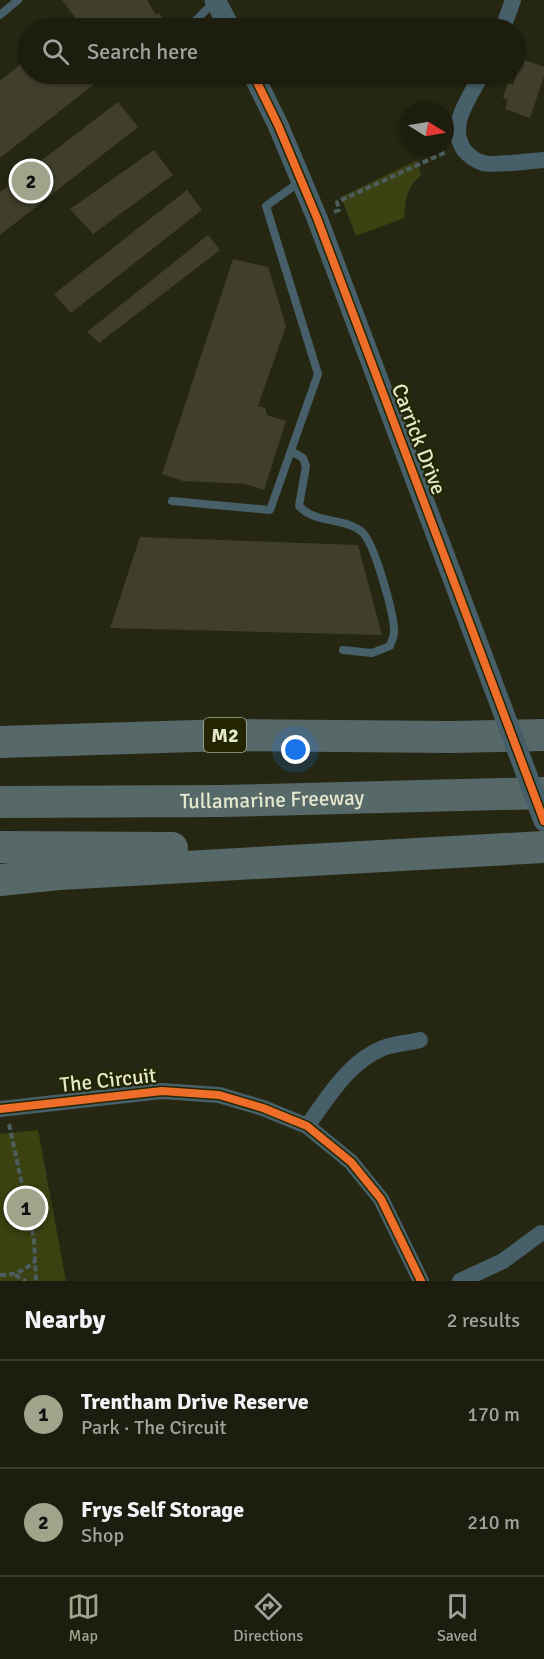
<!DOCTYPE html>
<meta charset="utf-8">
<style>
body{margin:0;font-family:Signika,sans-serif;background:#252617;color:#f1f3f6}
.compass{position:absolute;left:400px;top:102px;width:54px;height:54px;border-radius:50%;background:#1c1d0e;box-shadow:0 2px 4px #0004;rotate:101deg}
.you{position:absolute;left:296px;top:750px;width:21px;height:21px;margin:-15px;border:4px solid #fff;border-radius:50%;background:#1a73e8;box-shadow:0 0 0 9px #1a73e833}
.badge{display:grid;place-items:center;width:39px;height:39px;border-radius:50%;background:#a0a48b;color:#111;font-size:20px;font-weight:700}
.pin{position:absolute;translate:-50% -50%;border:3px solid #fff;box-shadow:0 2px 6px #0006}
.list{margin:0;padding:0;list-style:none}
h2{display:flex;justify-content:space-between;align-items:center;height:78px;margin:0;padding:0 24px;font-size:26px}
h2 small{font-size:20px;font-weight:400;color:#a0a29e}
.list li{display:grid;grid-template-columns:39px 1fr auto;gap:18px;align-items:center;box-sizing:border-box;height:108px;padding:0 24px;border-top:2px solid #3a3b2e}
.list b{display:block;font-size:22px;white-space:nowrap}
.list p{margin:0;font-size:20px;white-space:nowrap;color:#a0a29e}
.list em{font-size:20px;font-style:normal;color:#a0a29e}
.icon{flex:none;width:33px;height:33px;fill:none;stroke:currentColor;stroke-width:2;stroke-linecap:round;stroke-linejoin:round}
.map{position:relative;flex:none;width:544px;height:1281px;overflow:hidden}
.search{position:absolute;background:#1c1d0e;box-shadow:0 2px 4px #0004;left:18px;right:18px;top:18px;height:66px;display:flex;align-items:center;gap:15px;box-sizing:border-box;padding:0 21px;border-radius:33px;color:#a0a29e;font-size:22px}
.sheet{height:294px;background:#1c1d0e}
nav{display:flex;justify-content:space-around;align-items:center;box-sizing:border-box;height:84px;border-top:2px solid #3a3b2e;background:#1c1d0e;font-size:16px;color:#a0a29e}
nav a{display:grid;justify-items:center;gap:3px}
nav .on{color:#a0a48b}
.map>svg:first-child{display:block}
</style>
<div class="map">
<svg width="544" height="1281" viewBox="0 0 544 1281">
<rect width="100%" height="100%" fill="#252712"/>
<!-- green -->
<g fill="#3c4111">
<path d="M 417,160 L 421,175 C 405,190 407,197 404,218 L 356,236 L 341,197 Z"/>
<path d="M 38,1130 L 66,1281 L 0,1281 L 0,1134 Z"/>
</g>
<!-- building -->
<g fill="#403f2c">
<path d="M 62,0 L 147,0 L 156,15 L 159,13 L 171,28 L 66,28 L 77,20 Z"/>
<path d="M 28,36 L 28,74 L 107,74 L 0,158 L 0,81 L 23,62 L 19,57 L 20,43 Z"/>
<path d="M 522,59 L 544,67 L 544,76 L 530,118 L 505,109 L 508,100 L 503,98 L 508,83 L 513,85 Z"/>
<path d="M 118,102 L 138,127 L 0,235 L 0,192 Z"/>
<path d="M 154,150 L 173,175 L 93,234 L 70,209 Z"/>
<path d="M 187,190 L 202,210 L 71,313 L 54,294 Z"/>
<path d="M 208,235 L 220,250 L 99,343 L 87,332 Z"/>
<path d="M 233,259 L 268,267 L 286,326 L 258,406 L 265,408 L 267,415 L 286,421 L 264,490 L 245,484 L 183,481 L 162,474 Z"/>
<path d="M 140,537 L 358,545 L 382,635 L 110,628 Z"/>
</g>
<g fill="none" stroke-linecap="round" stroke-linejoin="round">
<!-- path -->
<g stroke="#4d5d5e" stroke-width="4" stroke-dasharray="6 3" stroke-linecap="butt">
<path d="M 334,212 L 339,210 L 337,202 L 446,152"/>
<path d="M 9,1124 L 34,1240 L 36,1281"/>
<path d="M 0,1275 C 15,1275 24,1271 35,1261"/>
<path d="M 15,1275 L 26,1281"/>
</g>
<!-- service -->
<g stroke="#465f69" stroke-width="8">
<path d="M 0,15 L 18,0"/>
<path d="M 188,28 L 215,1"/>
<path d="M 291,451 L 303,458 L 306,466 L 299,506 C 315,524 345,517 362,532 C 374,542 395,616 394,633 C 394,637 391,642 390,646 L 372,653 L 343,650"/>
<path d="M 172,501 L 270,510 L 318,374 L 266,206 L 301,181"/>
</g>
<!-- minor -->
<g stroke="#465f69" stroke-width="16">
<path d="M 503,28 L 513,0"/>
<path d="M 482,74 C 470,97 447,125 464,150 C 469,156 476,161 483,163 C 494,166 530,161 544,160"/>
<path d="M 0,1109 L 162,1091 L 219,1095 L 263,1108 L 307,1126 L 351,1162 L 381,1199 L 421,1281"/>
<path d="M 307,1126 C 328,1098 348,1062 383,1048 C 394,1044 408,1043 420,1040"/>
<path d="M 460,1281 L 503,1261 L 541,1233"/>
</g>
<!-- tertiary -->
<g stroke="#465f69" stroke-width="21">
<path d="M 215,0 L 230,28"/>
<path d="M 253,74 L 278,125 L 317,218 L 489,674"/>
</g>
<!-- motorway -->
<g stroke="#566868" stroke-width="32">
<path d="M 0,742 L 229,735 L 450,737 L 544,735"/>
<path id="s1" d="M 0,802 L 221,801 L 544,793"/>
<path d="M 0,847 L 172,848"/>
<path d="M 0,880 L 59,874 L 544,847"/>
</g>
<!-- tertiary-bridge -->
<path stroke="#465f69" stroke-width="21" d="M 489,674 L 544,821"/>
<defs>
<g id="cycleway">
<path d="M 253,74 L 278,125 L 317,218 L 544,821"/>
<path d="M 0,1109 L 162,1091 L 219,1095 L 263,1108 L 307,1126 L 351,1162 L 381,1199 L 421,1281"/>
</g>
</defs>
<!-- cycleway casing -->
<use href="#cycleway" stroke="#232600" stroke-width="11"/>
<!-- cycleway -->
<use href="#cycleway" stroke="#ee6e29" stroke-width="8"/>
</g>
<g text-anchor="middle" stroke-width="4.5" stroke-linejoin="round" paint-order="stroke">
<!-- shield labels -->
<rect fill="#232600" stroke="#a9ad8f" stroke-width="1.5" x="204" y="718" width="42" height="34" rx="4.5"/>
<g font-size="20" font-weight="bold" fill="#e3e7cc">
<text x="225" y="742">M2</text>
</g>
<!-- street labels -->
<g font-size="21" fill="#e3e7cc" stroke="#232600">
<text transform="translate(419 439) rotate(69)" y="7">Carrick Drive</text>
<text dy="7" stroke="none"><textPath href="#s1" startOffset="272">Tullamarine Freeway</textPath></text>
<text transform="translate(108 1080) rotate(-6)" y="7">The Circuit</text>
</g>
</g>
</svg>
<svg class="compass" viewBox="-18 -18 36 36"><path d="M0-13l5 13h-10z" fill="#e53935"/><path d="M0 13l5-13h-10z" fill="#a0a29e"/></svg>
<div class="you"></div>
<div class="pin badge" style="left:26px;top:1208px">1</div>
<div class="pin badge" style="left:31px;top:181px">2</div>
<div class="search"><svg class="icon" aria-label="search" viewBox="0 0 24 24"><circle cx="10" cy="10" r="6"/><path d="M15 15l6 6"/></svg>Search here</div>
</div>
<section class="sheet">
<h2>Nearby<small>2 results</small></h2>
<ul class="list">
<li><span class="badge">1</span><div><b>Trentham Drive Reserve</b><p>Park · The Circuit</p></div><em>170 m</em></li>
<li><span class="badge">2</span><div><b>Frys Self Storage</b><p>Shop</p></div><em>210 m</em></li>
</ul>
</section>
<nav>
<a class="on"><svg class="icon" aria-label="map" viewBox="0 0 24 24"><path d="M3 6l6-2 6 2 6-2v14l-6 2-6-2-6 2zM9 4v14M15 6v14"/></svg>Map</a>
<a><svg class="icon" aria-label="directions" viewBox="0 0 24 24"><path d="M12 3l9 9-9 9-9-9zM9 14v-3h6M13 9l2 2-2 2"/></svg>Directions</a>
<a><svg class="icon" aria-label="saved" viewBox="0 0 24 24"><path d="M7 4h10v16l-5-4-5 4z"/></svg>Saved</a>
</nav>
